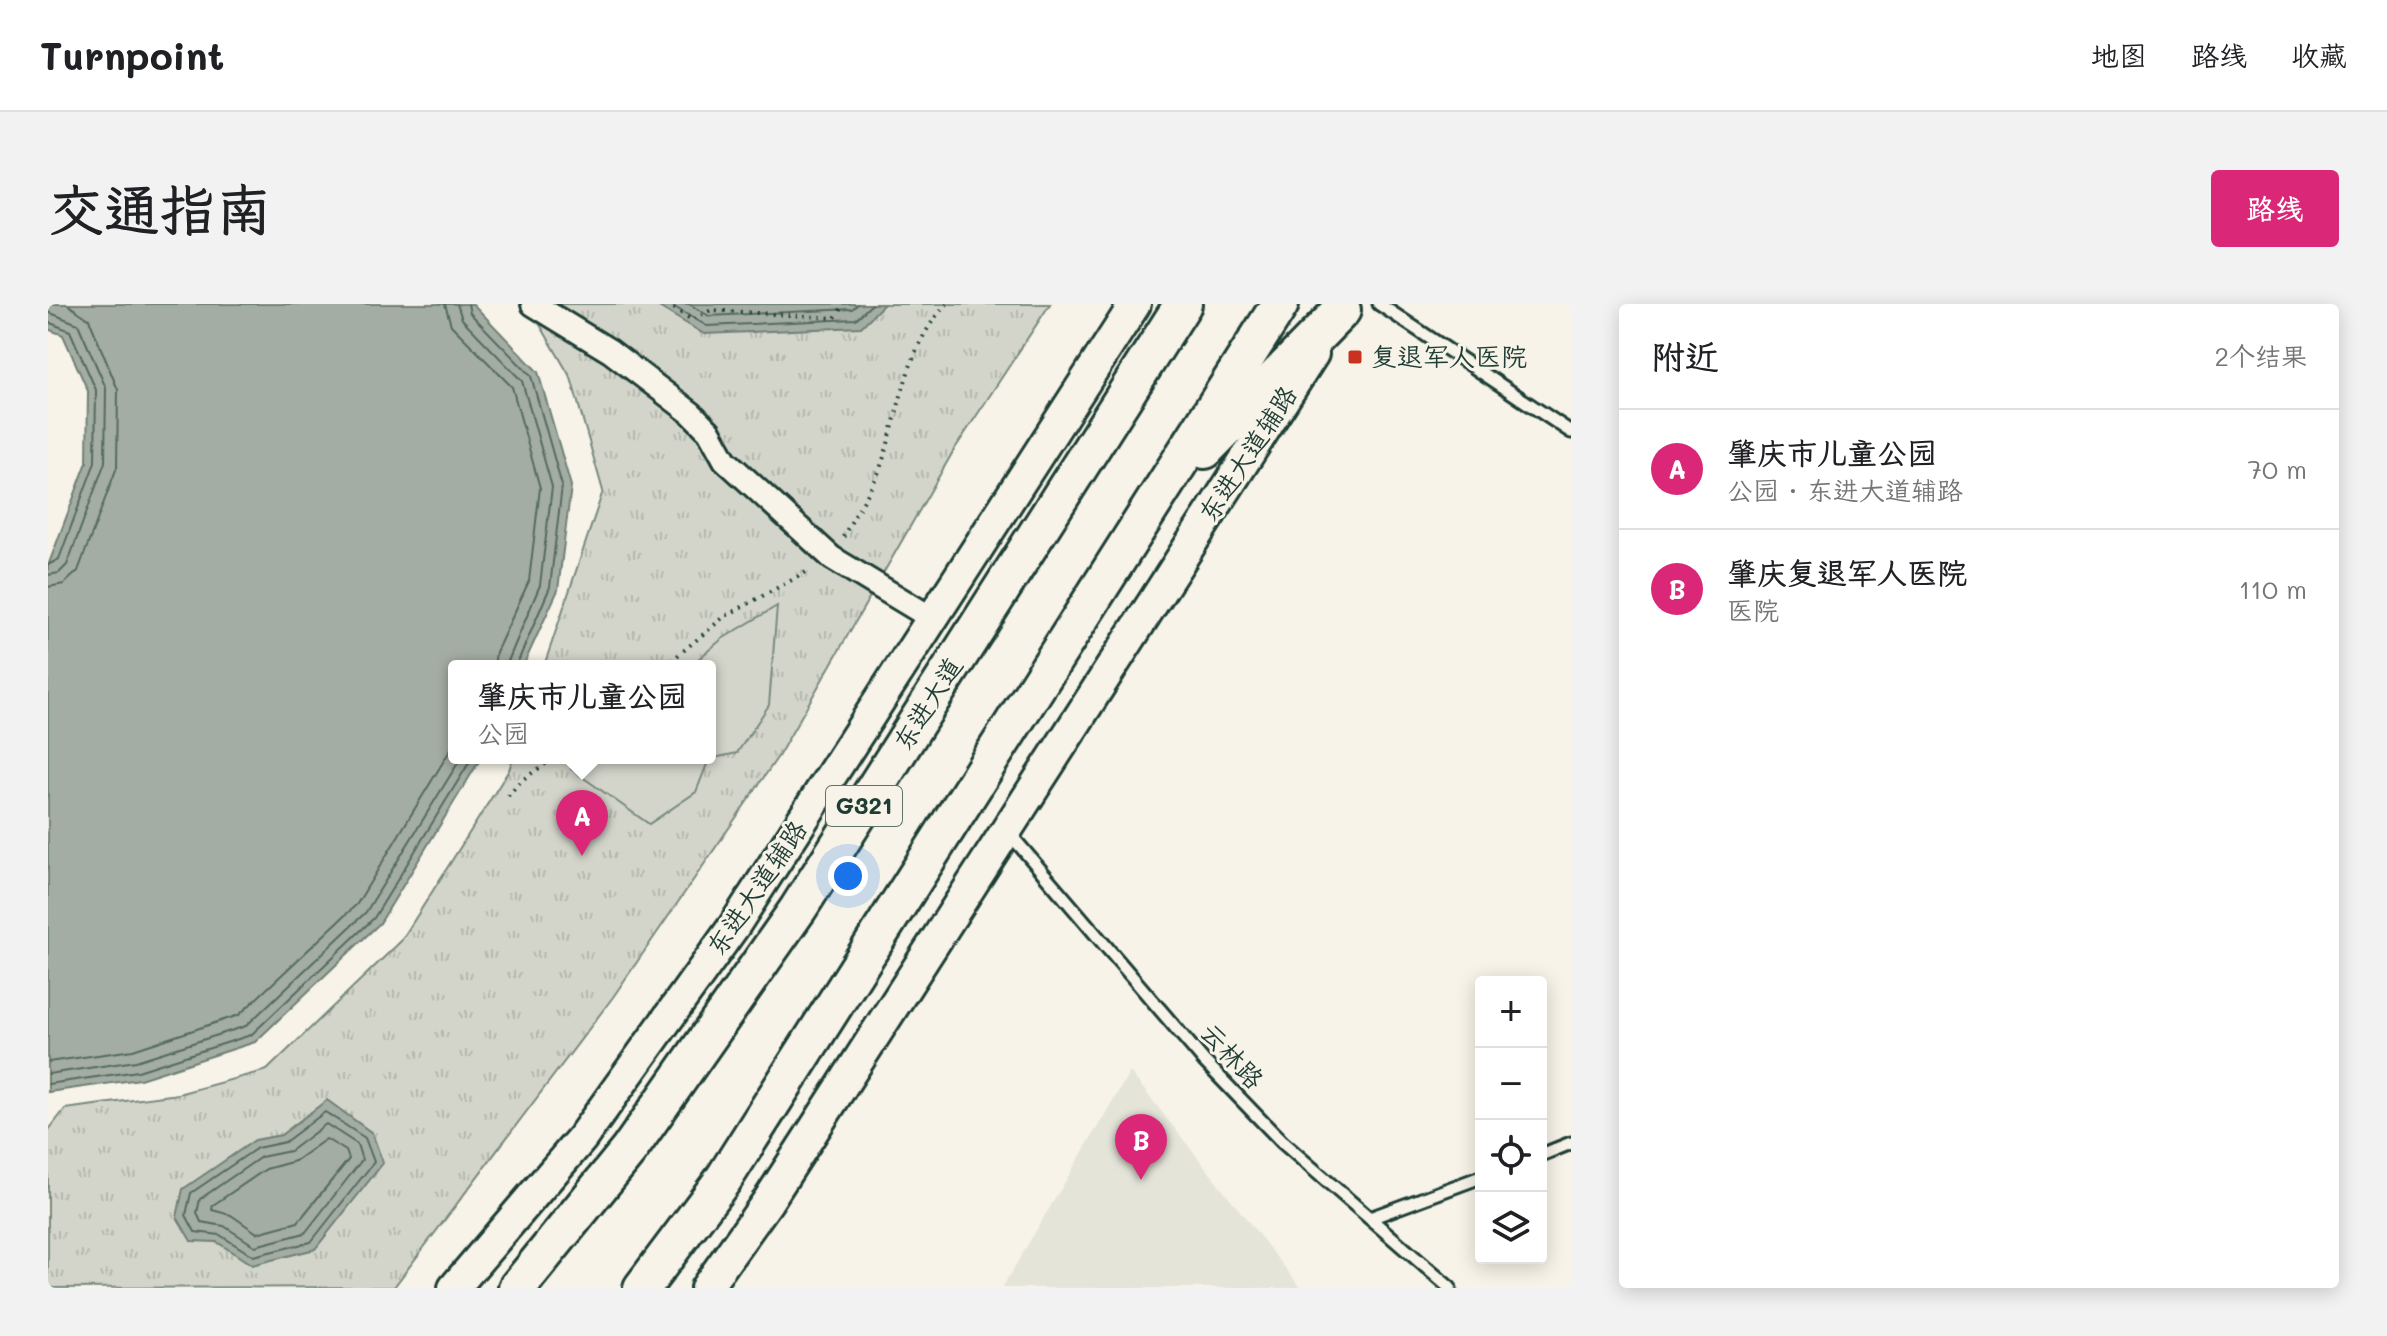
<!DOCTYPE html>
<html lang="zh">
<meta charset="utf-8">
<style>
body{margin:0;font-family:Mali,"LXGW WenKai TC",sans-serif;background:#f2f2f2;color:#202124}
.controls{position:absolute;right:24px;bottom:24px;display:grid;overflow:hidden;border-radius:8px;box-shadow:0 4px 20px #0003}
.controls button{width:72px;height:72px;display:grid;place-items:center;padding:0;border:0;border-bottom:2px solid #e0e0e0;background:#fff;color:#202124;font:40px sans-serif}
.you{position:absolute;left:800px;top:572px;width:28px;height:28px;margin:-20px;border:6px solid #fff;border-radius:50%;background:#1a73e8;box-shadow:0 0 0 12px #1a73e833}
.badge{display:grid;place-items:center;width:52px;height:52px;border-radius:50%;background:#db2777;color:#fff;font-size:26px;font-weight:700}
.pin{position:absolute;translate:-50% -66px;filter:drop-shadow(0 2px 4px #0008)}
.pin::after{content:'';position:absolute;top:42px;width:28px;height:24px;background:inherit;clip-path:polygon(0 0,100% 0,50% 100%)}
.popup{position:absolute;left:400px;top:356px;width:268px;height:104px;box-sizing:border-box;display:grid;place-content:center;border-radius:8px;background:#fff;filter:drop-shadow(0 2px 6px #0005);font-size:26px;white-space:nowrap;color:#757577}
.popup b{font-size:30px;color:#202124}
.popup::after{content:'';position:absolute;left:50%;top:100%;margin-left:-16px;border:16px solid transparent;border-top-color:#fff}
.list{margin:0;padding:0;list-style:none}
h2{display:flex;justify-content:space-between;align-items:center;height:104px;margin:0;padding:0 32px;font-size:34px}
h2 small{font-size:26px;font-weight:400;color:#757577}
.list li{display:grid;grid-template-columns:52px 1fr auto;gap:24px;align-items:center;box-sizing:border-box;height:120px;padding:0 32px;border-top:2px solid #e0e0e0}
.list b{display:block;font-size:30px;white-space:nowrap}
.list p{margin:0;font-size:26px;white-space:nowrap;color:#757577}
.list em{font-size:26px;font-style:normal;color:#757577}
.icon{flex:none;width:44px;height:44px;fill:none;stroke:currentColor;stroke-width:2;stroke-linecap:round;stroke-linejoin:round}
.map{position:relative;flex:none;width:1523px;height:984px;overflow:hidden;border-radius:8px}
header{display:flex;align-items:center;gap:48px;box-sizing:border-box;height:112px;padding:0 40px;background:#fff;border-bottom:2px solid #e0e0e0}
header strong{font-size:38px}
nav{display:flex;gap:44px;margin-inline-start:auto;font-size:28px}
.intro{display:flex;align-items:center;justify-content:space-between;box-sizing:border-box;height:192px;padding:0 48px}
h1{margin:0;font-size:56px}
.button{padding:20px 36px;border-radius:8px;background:#db2777;color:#fff;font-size:28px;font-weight:700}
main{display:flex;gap:48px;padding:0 48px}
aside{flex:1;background:#fff;border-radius:8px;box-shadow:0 4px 20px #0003}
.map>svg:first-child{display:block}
</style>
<header>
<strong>Turnpoint</strong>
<nav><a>地图</a><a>路线</a><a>收藏</a></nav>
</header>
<div class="intro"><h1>交通指南</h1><a class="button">路线</a></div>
<main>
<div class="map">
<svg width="1523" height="984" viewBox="0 0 1523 984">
<defs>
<pattern id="park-tufts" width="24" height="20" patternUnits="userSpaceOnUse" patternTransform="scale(2)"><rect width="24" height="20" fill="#d3d5ca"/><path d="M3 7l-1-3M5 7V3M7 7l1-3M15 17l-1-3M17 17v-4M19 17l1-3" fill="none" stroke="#b5b8ae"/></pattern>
</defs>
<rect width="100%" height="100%" fill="#f7f3e8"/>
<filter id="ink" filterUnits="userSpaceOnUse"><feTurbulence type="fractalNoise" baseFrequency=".0125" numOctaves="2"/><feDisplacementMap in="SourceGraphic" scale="16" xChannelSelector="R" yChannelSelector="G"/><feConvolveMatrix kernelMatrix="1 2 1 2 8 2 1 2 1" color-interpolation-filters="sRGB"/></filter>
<g filter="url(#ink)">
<!-- built -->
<path fill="#e5e4d9" d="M 1082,768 L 1253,984 L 954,984 Z"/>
<!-- park -->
<path fill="url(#park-tufts)" stroke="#79897f" stroke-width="2" d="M 480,0 L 1002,0 L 906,146 L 731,451 L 565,693 L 346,983 L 0,984 L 0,827 L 17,805 L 130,790 L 219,766 L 353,637 L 461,466 L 465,454 L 662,454 L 662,362 L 496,362 L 555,187 L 523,74 Z"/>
<!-- pitch -->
<path fill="#d3d5ca" stroke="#79897f" stroke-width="2" d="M 729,302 L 721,401 L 689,449 L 661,455 L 648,488 L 601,520 L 523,465 L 536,454 L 662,454 L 662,362 L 642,362 L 674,335 Z"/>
<!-- water -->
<g fill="#a4ada3" stroke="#6f8077" stroke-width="2">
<path d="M 0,0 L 425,0 L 490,68 L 523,182 L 510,286 L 475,362 L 406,362 L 406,454 L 433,454 L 332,619 L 207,738 L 92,775 L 0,788 L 0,262 L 39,158 L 40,87 L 15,31 L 0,25 Z"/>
<path d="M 606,0 L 836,0 L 813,23 L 656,30 Z"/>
<path d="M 279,796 L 324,829 L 335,859 L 267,945 L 204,961 L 169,938 L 143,937 L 129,913 L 135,885 L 207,836 L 233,831 Z"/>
</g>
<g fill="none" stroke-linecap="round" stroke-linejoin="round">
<!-- shore -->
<g stroke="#546a60" stroke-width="2">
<path d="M 397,0 L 403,21 L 464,83 L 492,184 L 481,277 L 448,348 L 446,362"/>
<path d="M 409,0 L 414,15 L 474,77 L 504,183 L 492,281 L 458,362"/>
<path d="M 420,0 L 422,9 L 483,72 L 514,182 L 502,283 L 468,362"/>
<path d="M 621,0 L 659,22 L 808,15 L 824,0"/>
<path d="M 641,0 L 661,12 L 804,5 L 810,0"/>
<path d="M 0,8 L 30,20 L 58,84 L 57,158 L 19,261 L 11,269 L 0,271"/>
<path d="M 0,18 L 22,27 L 48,86 L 47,158 L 11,255 L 0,261"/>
<path d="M 0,283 L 16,280 L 30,267 L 69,163 L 70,86 L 41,15 L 19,0"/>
<path d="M 0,758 L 85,746 L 191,711 L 309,600 L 406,440"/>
<path d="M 0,770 L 88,757 L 198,722 L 318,608 L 413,454"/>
<path d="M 0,780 L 90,767 L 203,731 L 326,614 L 424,454"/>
<path d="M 277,808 L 317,834 L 326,858 L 263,938 L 205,952 L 172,931 L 147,928 L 138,911 L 143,889 L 209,844 L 237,838 Z"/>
<path d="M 278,820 L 309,840 L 314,856 L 257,929 L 207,942 L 176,922 L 153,918 L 149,909 L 152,895 L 213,853 L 242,847 Z"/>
<path d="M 278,835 L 298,847 L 301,855 L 250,918 L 209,929 L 183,911 L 164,906 L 165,901 L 218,865 L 247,857 Z"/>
</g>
<defs>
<g id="service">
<path d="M 1331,0 L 1523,128"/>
<path d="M 961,529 L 1156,757 L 1234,838 L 1402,984"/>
<path d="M 1493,851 L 1523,839"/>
<path d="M 1322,914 L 1433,873"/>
</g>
<path id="minor" d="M 485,0 L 562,47 L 643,109 L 661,127 L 677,156 L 784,254 L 885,315"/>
<g id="secondary">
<path d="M 406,984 L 534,834 L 686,622 L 1087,0"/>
<path d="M 658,984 L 720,897 L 1265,50"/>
</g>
<g id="trunk">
<path d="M 1157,146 L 1294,6"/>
<path d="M 469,984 L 581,846 L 750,605 L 1135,0"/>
<path d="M 594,984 L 675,876 L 1232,0"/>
</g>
</defs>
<!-- service casing -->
<use href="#service" stroke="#1f3d34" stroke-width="17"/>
<!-- minor casing -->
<use href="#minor" stroke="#1f3d34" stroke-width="28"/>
<!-- secondary casing -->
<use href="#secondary" stroke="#1f3d34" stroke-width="36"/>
<!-- trunk casing -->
<use href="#trunk" stroke="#1f3d34" stroke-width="42"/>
<!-- path -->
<g stroke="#1f3d34" stroke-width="4" stroke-dasharray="2 6" stroke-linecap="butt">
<path d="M 619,0 L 644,16 L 663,6 L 787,14 L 796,0"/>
<path d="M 795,233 C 806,211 822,189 831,167 C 852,112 856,43 899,0"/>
<path d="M 617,362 L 676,313 L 762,266"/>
<path d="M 460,492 L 474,476 L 506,454"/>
</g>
<!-- service -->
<use href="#service" stroke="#f7f3e8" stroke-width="11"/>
<!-- minor -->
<use href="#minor" stroke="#f7f3e8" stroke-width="22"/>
<!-- secondary -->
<use href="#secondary" stroke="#f7f3e8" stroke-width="30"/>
<!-- trunk -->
<use href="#trunk" stroke="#f7f3e8" stroke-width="36"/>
</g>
</g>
<!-- markers -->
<rect fill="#c8321e" stroke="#f7f3e8" stroke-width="3" x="1299" y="45" width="16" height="16" rx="4"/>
<g text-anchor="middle" stroke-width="6" stroke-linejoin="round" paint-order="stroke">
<!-- shield labels -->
<rect fill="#f7f3e8" stroke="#60746a" stroke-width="2" x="778" y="482" width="76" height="40" rx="6"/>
<g font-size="24" font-weight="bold" fill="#1f3d34">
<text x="816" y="510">G321</text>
</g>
<!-- poi labels -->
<g font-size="26" fill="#1f3d34" stroke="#f7f3e8" text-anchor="start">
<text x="1323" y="62">复退军人医院</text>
</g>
<!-- street labels -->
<g font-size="26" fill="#1f3d34" stroke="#f7f3e8">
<text transform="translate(1200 150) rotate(-57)" y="9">东进大道辅路</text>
<text transform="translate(880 400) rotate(-58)" y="9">东进大道</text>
<text transform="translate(709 584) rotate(-56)" y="9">东进大道辅路</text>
<text transform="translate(1184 752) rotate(47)" y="9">云林路</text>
</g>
</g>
</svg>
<div class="controls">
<button>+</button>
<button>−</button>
<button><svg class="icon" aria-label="locate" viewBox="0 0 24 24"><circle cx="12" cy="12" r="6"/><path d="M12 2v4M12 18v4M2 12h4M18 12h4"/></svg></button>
<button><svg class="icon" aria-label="layers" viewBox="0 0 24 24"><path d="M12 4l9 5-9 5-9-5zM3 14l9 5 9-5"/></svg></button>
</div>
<div class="you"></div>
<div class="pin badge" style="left:534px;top:552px">A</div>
<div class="popup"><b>肇庆市儿童公园</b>公园</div>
<div class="pin badge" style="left:1093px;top:876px">B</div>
</div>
<aside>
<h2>附近<small>2个结果</small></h2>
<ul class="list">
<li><span class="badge">A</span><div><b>肇庆市儿童公园</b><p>公园 · 东进大道辅路</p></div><em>70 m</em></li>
<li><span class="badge">B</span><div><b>肇庆复退军人医院</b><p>医院</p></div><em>110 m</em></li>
</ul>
</aside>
</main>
